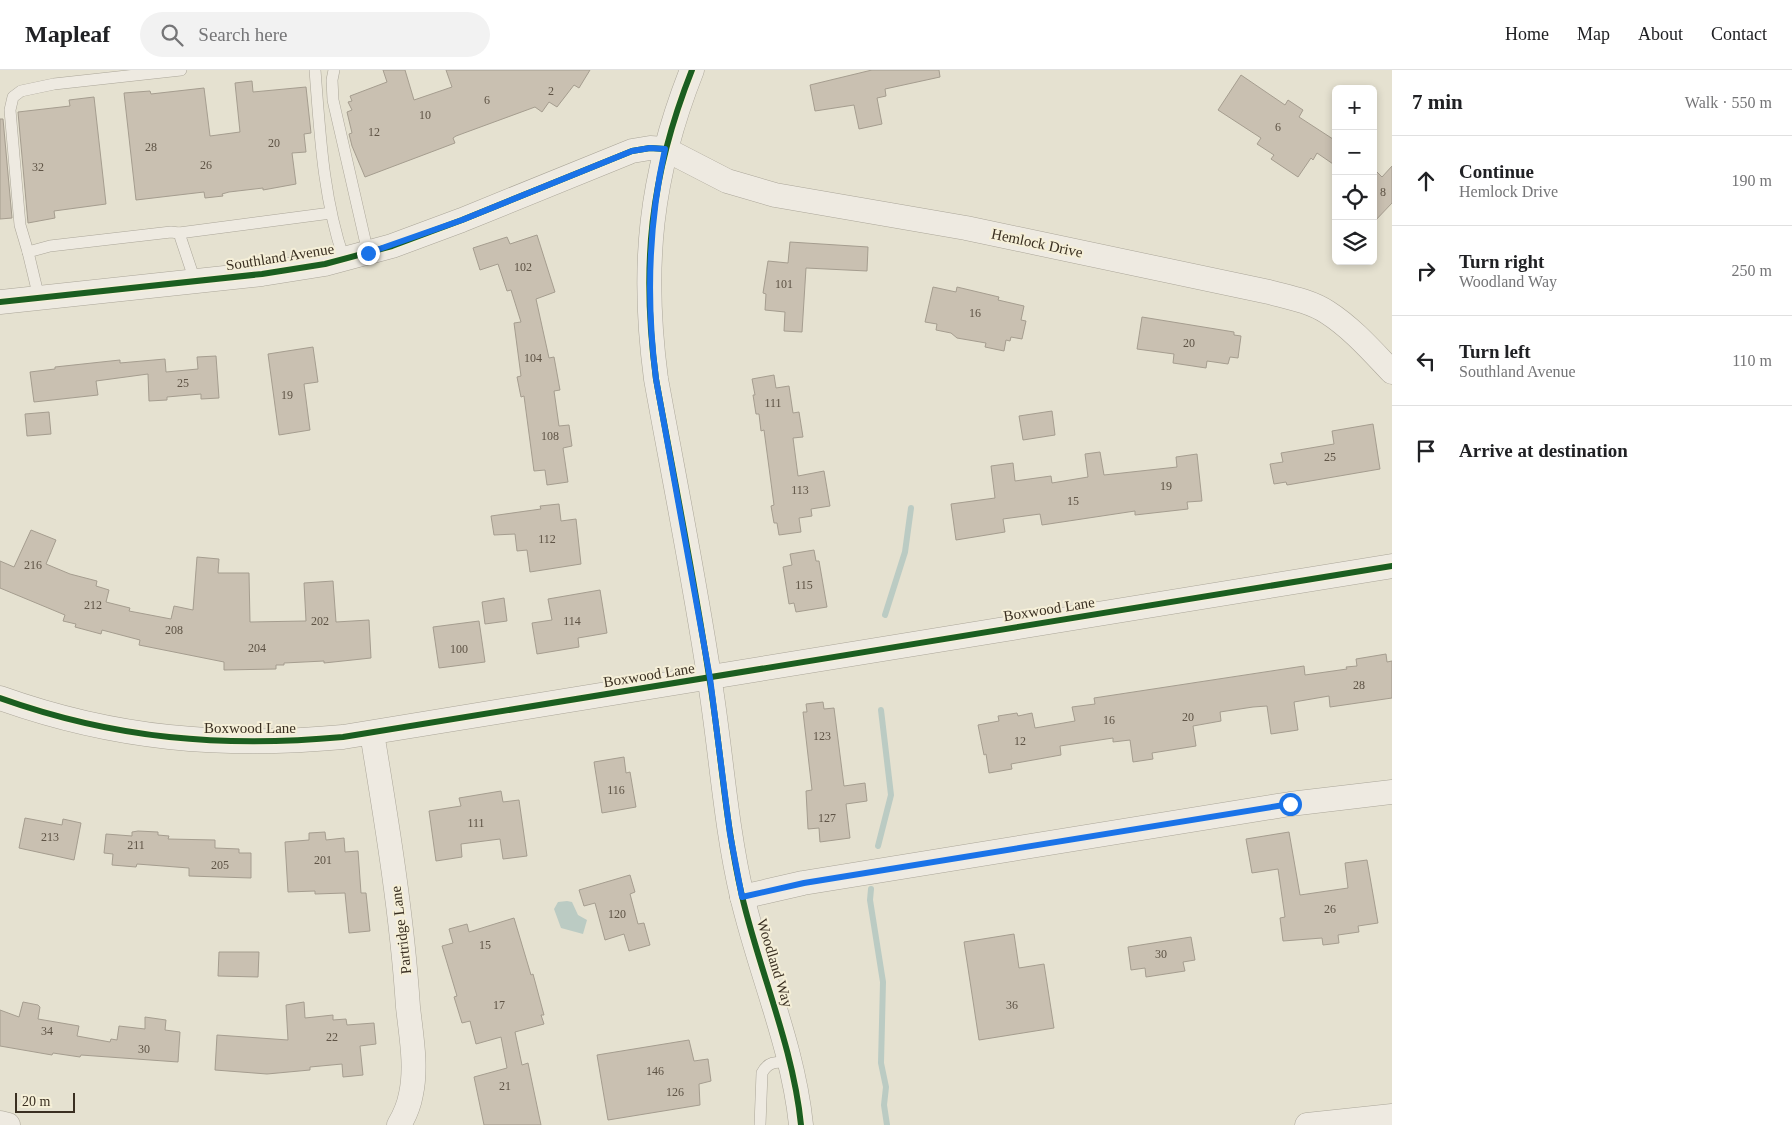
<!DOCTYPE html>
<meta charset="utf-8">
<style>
body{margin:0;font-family:Georgia,serif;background:#f2f2f2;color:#202124}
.controls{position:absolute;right:15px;top:15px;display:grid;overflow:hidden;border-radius:8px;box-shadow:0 2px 8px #0003}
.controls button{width:45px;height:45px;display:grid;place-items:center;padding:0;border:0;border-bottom:1px solid #e0e0e0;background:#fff;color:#202124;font:25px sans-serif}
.scale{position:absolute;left:15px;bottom:12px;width:60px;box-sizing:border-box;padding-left:5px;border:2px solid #3a2f21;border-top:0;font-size:14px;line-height:18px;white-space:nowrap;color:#3a2f21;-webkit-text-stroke:4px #f5efd8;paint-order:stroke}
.stop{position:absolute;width:15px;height:15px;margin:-11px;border:4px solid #1a73e8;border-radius:50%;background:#fff}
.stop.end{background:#1a73e8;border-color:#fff;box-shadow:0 1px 5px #0008}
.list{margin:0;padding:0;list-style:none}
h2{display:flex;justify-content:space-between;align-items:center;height:65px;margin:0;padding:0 20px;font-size:21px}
h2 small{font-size:16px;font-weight:400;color:#757577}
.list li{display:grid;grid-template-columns:32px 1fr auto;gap:15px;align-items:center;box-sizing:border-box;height:90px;padding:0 20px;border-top:1px solid #e0e0e0}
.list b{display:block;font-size:19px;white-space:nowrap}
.list p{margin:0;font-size:16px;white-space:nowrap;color:#757577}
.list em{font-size:16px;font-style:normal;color:#757577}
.icon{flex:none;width:28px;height:28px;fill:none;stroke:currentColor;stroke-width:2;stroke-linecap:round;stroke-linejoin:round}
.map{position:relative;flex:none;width:1392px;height:1055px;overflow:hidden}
header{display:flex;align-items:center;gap:30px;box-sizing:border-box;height:70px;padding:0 25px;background:#fff;border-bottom:1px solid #e0e0e0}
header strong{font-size:24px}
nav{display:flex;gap:28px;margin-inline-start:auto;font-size:18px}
.search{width:350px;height:45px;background:#f2f2f2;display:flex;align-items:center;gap:12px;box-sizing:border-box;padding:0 18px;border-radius:28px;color:#757577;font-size:19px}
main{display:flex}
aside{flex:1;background:#fff}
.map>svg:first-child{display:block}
</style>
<header>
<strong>Mapleaf</strong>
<div class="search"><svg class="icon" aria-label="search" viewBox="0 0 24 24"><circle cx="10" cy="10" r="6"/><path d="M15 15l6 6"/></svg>Search here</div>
<nav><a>Home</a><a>Map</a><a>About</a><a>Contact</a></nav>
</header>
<main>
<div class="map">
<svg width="1392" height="1055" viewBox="0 0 1392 1055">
<rect width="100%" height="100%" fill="#e5e1d0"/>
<!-- water -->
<path fill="#bbcbc3" d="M 567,831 L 572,832 L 578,845 L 587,850 L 583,864 L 561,858 L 554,839 L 558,832 Z"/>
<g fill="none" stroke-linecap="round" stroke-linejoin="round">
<!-- stream -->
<g stroke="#bbcbc3" stroke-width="6">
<path d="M 885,545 L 905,482 L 911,438"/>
<path d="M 878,776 L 891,725 L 881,640"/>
<path d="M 871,819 L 870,830 L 883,912 L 881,993 L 886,1017 L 884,1035 L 887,1055"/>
</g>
</g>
<!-- building -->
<g fill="#c9c0b1" stroke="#a59d8f">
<path d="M 383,0 L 405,0 L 414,30 L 452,17 L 446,0 L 590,0 L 579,18 L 574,15 L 557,37 L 549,32 L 542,42 L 535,37 L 456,66 L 453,68 L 455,73 L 365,107 L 352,76 L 349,64 L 352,63 L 347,42 L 352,40 L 348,32 L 352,31 L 350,26 L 387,12 Z"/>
<path d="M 872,0 L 939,0 L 940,7 L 885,19 L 886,26 L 877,28 L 882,54 L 859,59 L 854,35 L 815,41 L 810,15 Z"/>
<path d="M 1241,5 L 1285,35 L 1288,30 L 1303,40 L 1299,47 L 1336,71 L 1336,96 L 1317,83 L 1313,90 L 1311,88 L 1298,107 L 1271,89 L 1274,85 L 1257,74 L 1261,68 L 1218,40 Z"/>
<path d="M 252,11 L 253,22 L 306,17 L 311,63 L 304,64 L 306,82 L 292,83 L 296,114 L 263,120 L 263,118 L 229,122 L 222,124 L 223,126 L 205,128 L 204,122 L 136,130 L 124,23 L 150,21 L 151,24 L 204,18 L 210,66 L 240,62 L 235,13 Z"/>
<path d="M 94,27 L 106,134 L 54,141 L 55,148 L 28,153 L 18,42 L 70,36 L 69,30 Z"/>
<path d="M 0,49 L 3,49 L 12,148 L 0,149 Z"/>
<path d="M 1392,96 L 1392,133 L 1373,153 L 1373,98 L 1382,107 Z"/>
<path d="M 537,165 L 555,222 L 536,229 L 549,288 L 554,287 L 560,320 L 554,321 L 559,356 L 569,355 L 572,376 L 563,378 L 568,412 L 547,415 L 545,400 L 534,401 L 524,326 L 521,327 L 517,307 L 521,306 L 514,253 L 521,252 L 511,220 L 507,221 L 498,194 L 480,200 L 473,178 L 507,167 L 510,174 Z"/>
<path d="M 790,172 L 868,177 L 867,201 L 806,198 L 802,262 L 784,261 L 785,242 L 765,240 L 766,224 L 763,223 L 768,191 L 788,193 Z"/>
<path d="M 933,217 L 956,222 L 957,217 L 999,227 L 998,230 L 1024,236 L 1021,250 L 1026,251 L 1022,269 L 1011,267 L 1010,271 L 1006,270 L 1004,281 L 985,277 L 986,273 L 957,268 L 951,263 L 936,260 L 937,254 L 925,252 Z"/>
<path d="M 1142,247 L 1234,262 L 1234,265 L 1241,266 L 1238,288 L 1230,287 L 1228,294 L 1207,291 L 1206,298 L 1173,293 L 1174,284 L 1137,279 Z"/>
<path d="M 313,277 L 318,312 L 304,314 L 310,360 L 279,365 L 268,284 Z"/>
<path d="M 216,286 L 219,328 L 201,329 L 201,324 L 167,327 L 167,330 L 149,331 L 148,304 L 96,311 L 98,325 L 34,332 L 30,302 L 55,299 L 55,297 L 120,290 L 120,293 L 165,289 L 166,302 L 198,299 L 197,287 Z"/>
<path d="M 774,305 L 776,318 L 789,316 L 793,343 L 799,342 L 803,367 L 793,368 L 798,406 L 824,401 L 830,436 L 811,439 L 812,446 L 799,448 L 801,462 L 779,465 L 777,453 L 774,453 L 771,436 L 774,435 L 764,360 L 761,361 L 759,344 L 756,344 L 753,325 L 755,325 L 752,309 Z"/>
<path d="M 1052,341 L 1055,365 L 1023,370 L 1019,346 Z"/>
<path d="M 49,342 L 51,364 L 27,366 L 25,344 Z"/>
<path d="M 1373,354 L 1380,399 L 1287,415 L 1286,412 L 1274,414 L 1270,394 L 1283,392 L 1281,383 L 1334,374 L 1332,361 Z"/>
<path d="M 1100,382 L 1104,405 L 1177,397 L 1176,387 L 1197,384 L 1202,431 L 1187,432 L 1188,439 L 1135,445 L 1135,441 L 1042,455 L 1040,444 L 1003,449 L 1005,462 L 956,470 L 951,434 L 995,428 L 991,396 L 1013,393 L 1015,411 L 1051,406 L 1052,413 L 1088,407 L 1085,384 Z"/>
<path d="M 559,434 L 561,451 L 576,449 L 581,494 L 530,502 L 527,480 L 517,481 L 515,464 L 494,465 L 491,446 L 541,439 L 540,436 Z"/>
<path d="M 31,460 L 56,470 L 46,494 L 70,504 L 97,511 L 96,516 L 109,520 L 106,532 L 130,538 L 129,541 L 171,549 L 174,536 L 193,540 L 197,487 L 219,489 L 218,503 L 249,503 L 250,552 L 306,551 L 304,513 L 333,511 L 336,552 L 369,550 L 371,588 L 324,593 L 324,591 L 284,593 L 284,595 L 276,595 L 276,599 L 224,600 L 224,592 L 139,575 L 140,570 L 102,560 L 101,564 L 75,557 L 76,554 L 63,551 L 65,545 L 0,518 L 0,491 L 14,497 Z"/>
<path d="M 814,480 L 816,491 L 819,491 L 827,537 L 796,542 L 794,533 L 789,534 L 783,497 L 792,495 L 790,484 Z"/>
<path d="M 600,520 L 607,563 L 578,568 L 579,577 L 537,584 L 532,553 L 552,550 L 548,529 Z"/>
<path d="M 504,528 L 507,551 L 485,554 L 482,532 Z"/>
<path d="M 479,551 L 485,592 L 439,598 L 433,557 Z"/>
<path d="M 1386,584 L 1387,592 L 1392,591 L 1392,628 L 1330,637 L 1329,626 L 1294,632 L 1298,660 L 1271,664 L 1267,636 L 1253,637 L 1220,642 L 1221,651 L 1193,656 L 1196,676 L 1152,683 L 1153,689 L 1133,692 L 1130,670 L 1113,672 L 1113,668 L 1060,676 L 1061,685 L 1011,694 L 1012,699 L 989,703 L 986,684 L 984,685 L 978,655 L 999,651 L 998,646 L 1017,643 L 1018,646 L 1032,643 L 1035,658 L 1075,651 L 1072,637 L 1095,634 L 1094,628 L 1304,596 L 1305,605 L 1347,599 L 1346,597 L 1357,596 L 1356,589 Z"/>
<path d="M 823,632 L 824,639 L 834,638 L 844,716 L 865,713 L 867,731 L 846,734 L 850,768 L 820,772 L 819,758 L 808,759 L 806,721 L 812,720 L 803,642 L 807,642 L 806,634 Z"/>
<path d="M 624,687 L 626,703 L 630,702 L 636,737 L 602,743 L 594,692 Z"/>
<path d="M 501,721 L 503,732 L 519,730 L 527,786 L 503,789 L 500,769 L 461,774 L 462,787 L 436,791 L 429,741 L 461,736 L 459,728 Z"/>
<path d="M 25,748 L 62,755 L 63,749 L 81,753 L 74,790 L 19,778 Z"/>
<path d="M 138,761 L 158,762 L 158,765 L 169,766 L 168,769 L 215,770 L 215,778 L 239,779 L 239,783 L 251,783 L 251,808 L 189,806 L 189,798 L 137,794 L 136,797 L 112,795 L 113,784 L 104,783 L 106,764 L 132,766 L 132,762 Z"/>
<path d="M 325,762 L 326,770 L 344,768 L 345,782 L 358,781 L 361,823 L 366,823 L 370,861 L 349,863 L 345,823 L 315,824 L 315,821 L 288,822 L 285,772 L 309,770 L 309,763 Z"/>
<path d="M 1289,762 L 1300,825 L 1348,818 L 1345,793 L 1367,790 L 1378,853 L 1358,856 L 1359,862 L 1338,865 L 1339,873 L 1323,875 L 1322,868 L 1283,871 L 1280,848 L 1285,847 L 1278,799 L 1252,803 L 1246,769 Z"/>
<path d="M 630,805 L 635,822 L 630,824 L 638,854 L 644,853 L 650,875 L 629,881 L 624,864 L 605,870 L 595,833 L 584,836 L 579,820 Z"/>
<path d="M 514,848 L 531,905 L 533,904 L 544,945 L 541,945 L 544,954 L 515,962 L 522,995 L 528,993 L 541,1055 L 484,1055 L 474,1007 L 507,998 L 501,967 L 476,974 L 470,951 L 462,953 L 454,927 L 457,926 L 442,876 L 453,873 L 449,859 L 467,854 L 469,862 Z"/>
<path d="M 1014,864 L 1019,898 L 1044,894 L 1054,958 L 979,970 L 964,872 Z"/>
<path d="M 1191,867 L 1195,890 L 1183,892 L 1185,901 L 1146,907 L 1145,898 L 1131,900 L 1128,877 Z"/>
<path d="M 219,882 L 259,882 L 258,907 L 218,906 Z"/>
<path d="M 23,932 L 38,935 L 40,937 L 38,949 L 79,956 L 77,966 L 110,972 L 111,969 L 117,970 L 119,956 L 145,959 L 145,947 L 166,950 L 165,960 L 180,962 L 178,992 L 81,985 L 80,987 L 53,983 L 52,985 L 0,976 L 0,940 L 19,947 Z"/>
<path d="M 304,932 L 305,948 L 333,945 L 333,950 L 346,949 L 347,955 L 374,953 L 376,974 L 360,976 L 363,1005 L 343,1007 L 342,994 L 310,997 L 310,1000 L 267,1004 L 215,1000 L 217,965 L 288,970 L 286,935 Z"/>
<path d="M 689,970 L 694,991 L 708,989 L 711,1011 L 699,1014 L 700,1035 L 608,1050 L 597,985 Z"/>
</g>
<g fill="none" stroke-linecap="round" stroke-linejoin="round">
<defs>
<g id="lane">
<path d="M 315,0 C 320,64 323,128 344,189"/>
<path d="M 334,0 L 332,10 L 333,30 L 368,183"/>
<path d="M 179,163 L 331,143"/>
<path d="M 28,182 L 20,155 L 10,40 L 13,27 L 21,21 L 54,14 L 181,0"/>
<path d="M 39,228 L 28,182 L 50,176 L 171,162 L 179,163 L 195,211"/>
<path d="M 760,1055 L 762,1003 C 768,991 777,992 789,992"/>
</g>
<g id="street">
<path d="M 692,0 C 650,106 641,196 656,309 C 674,408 694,507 709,606 C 721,679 725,753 742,826 C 760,903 793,976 801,1055"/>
<path d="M 0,232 L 262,204 L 325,194 L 392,176 L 462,150 L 632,81 L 650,78 L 665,79 L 727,111 L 775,125 L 966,158 L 1269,222 C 1288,227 1310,231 1327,242 C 1352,258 1372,281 1392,302"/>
<path d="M 0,628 C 115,669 222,678 343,667 L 1392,496"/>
<path d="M 372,663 C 387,754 402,845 408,937 C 411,965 417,996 411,1024 C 409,1035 405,1045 399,1055"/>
<path d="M 742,827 L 803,813 L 1290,734 L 1392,722"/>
<path d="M 0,1053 L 8,1055"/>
<path d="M 1307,1055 L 1392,1046"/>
</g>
</defs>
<!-- lane casing -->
<use href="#lane" stroke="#aba699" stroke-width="12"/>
<!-- street casing -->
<use href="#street" stroke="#aba699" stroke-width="25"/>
<!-- lane -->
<use href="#lane" stroke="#eeeae1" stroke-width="11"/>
<!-- street -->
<use href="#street" stroke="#eeeae1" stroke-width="24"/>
<defs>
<g id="cycleway">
<path d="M 692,0 C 650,106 641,196 656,309 C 674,408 694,507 709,606 C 721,679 725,753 742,826 C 760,903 793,976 801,1055"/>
<path d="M 0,232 L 262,204 L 325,194 L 392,176 L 462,150 L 632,81 L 650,78 L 665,79"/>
<path d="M 0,628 C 115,669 222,678 343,667 L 1392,496"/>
</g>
</defs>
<!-- cycleway casing -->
<use href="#cycleway" stroke="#f5efd8" stroke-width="9"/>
<!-- cycleway -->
<use href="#cycleway" stroke="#1b5e20" stroke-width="6"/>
</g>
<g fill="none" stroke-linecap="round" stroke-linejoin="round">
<!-- route -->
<path stroke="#1a73e8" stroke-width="6" d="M 368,183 L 462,150 L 632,81 L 650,78 L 665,79 C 648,156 646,231 656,309 L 710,608 L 730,764 L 742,827 L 804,813 L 1290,734"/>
</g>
<g text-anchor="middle" stroke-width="4" stroke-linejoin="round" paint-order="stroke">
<!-- number labels -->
<g font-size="12" fill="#5e5345">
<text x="551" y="25">2</text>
<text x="487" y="34">6</text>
<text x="425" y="49">10</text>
<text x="1278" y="61">6</text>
<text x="374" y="66">12</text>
<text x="274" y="77">20</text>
<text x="151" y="81">28</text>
<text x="206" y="99">26</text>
<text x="38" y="101">32</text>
<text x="1383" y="126">8</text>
<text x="523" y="201">102</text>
<text x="784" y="218">101</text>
<text x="975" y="247">16</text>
<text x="1189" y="277">20</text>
<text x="533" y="292">104</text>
<text x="183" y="317">25</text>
<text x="287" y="329">19</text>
<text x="773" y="337">111</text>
<text x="550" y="370">108</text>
<text x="1330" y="391">25</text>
<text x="1166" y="420">19</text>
<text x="800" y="424">113</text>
<text x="1073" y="435">15</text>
<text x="547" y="473">112</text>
<text x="33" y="499">216</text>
<text x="804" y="519">115</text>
<text x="93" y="539">212</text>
<text x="320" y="555">202</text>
<text x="572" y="555">114</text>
<text x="174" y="564">208</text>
<text x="257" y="582">204</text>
<text x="459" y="583">100</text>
<text x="1359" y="619">28</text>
<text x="1188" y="651">20</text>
<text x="1109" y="654">16</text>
<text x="822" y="670">123</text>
<text x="1020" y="675">12</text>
<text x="616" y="724">116</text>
<text x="827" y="752">127</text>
<text x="476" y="757">111</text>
<text x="50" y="771">213</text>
<text x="136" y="779">211</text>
<text x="323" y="794">201</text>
<text x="220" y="799">205</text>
<text x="1330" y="843">26</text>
<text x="617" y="848">120</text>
<text x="485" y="879">15</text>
<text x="1161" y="888">30</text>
<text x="499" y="939">17</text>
<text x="1012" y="939">36</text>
<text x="47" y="965">34</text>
<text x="332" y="971">22</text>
<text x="144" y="983">30</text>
<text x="655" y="1005">146</text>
<text x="505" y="1020">21</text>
<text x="675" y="1026">126</text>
</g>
<!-- street labels -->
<g font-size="15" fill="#3a2f21" stroke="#f5efd8">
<text transform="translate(1037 173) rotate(12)" y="5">Hemlock Drive</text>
<text transform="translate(280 187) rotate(-9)" y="5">Southland Avenue</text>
<text transform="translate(1049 539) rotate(-9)" y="5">Boxwood Lane</text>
<text transform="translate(649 605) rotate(-9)" y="5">Boxwood Lane</text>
<text x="250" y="663">Boxwood Lane</text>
<text transform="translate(401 860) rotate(-97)" y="5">Partridge Lane</text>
<text transform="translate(775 893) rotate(73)" y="5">Woodland Way</text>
</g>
</g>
</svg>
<div class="controls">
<button>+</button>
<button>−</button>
<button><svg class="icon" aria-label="locate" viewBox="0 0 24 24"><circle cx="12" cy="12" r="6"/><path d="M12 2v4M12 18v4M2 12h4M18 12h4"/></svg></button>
<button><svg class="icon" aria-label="layers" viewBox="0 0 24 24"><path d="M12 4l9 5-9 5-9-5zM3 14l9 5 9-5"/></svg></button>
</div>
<div class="scale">20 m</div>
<div class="stop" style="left:1290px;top:734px"></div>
<div class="stop end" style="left:368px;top:183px"></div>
</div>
<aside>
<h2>7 min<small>Walk · 550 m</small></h2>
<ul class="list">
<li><svg class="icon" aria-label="ahead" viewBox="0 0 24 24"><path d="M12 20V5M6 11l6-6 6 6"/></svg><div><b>Continue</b><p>Hemlock Drive</p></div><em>190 m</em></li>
<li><svg class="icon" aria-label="right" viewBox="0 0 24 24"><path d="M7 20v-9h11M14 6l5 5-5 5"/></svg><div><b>Turn right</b><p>Woodland Way</p></div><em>250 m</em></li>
<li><svg class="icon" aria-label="left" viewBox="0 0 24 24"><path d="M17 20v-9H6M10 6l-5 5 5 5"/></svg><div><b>Turn left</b><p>Southland Avenue</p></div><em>110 m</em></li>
<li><svg class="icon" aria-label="arrive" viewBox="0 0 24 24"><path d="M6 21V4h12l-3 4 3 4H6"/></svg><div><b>Arrive at destination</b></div></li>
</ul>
</aside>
</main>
